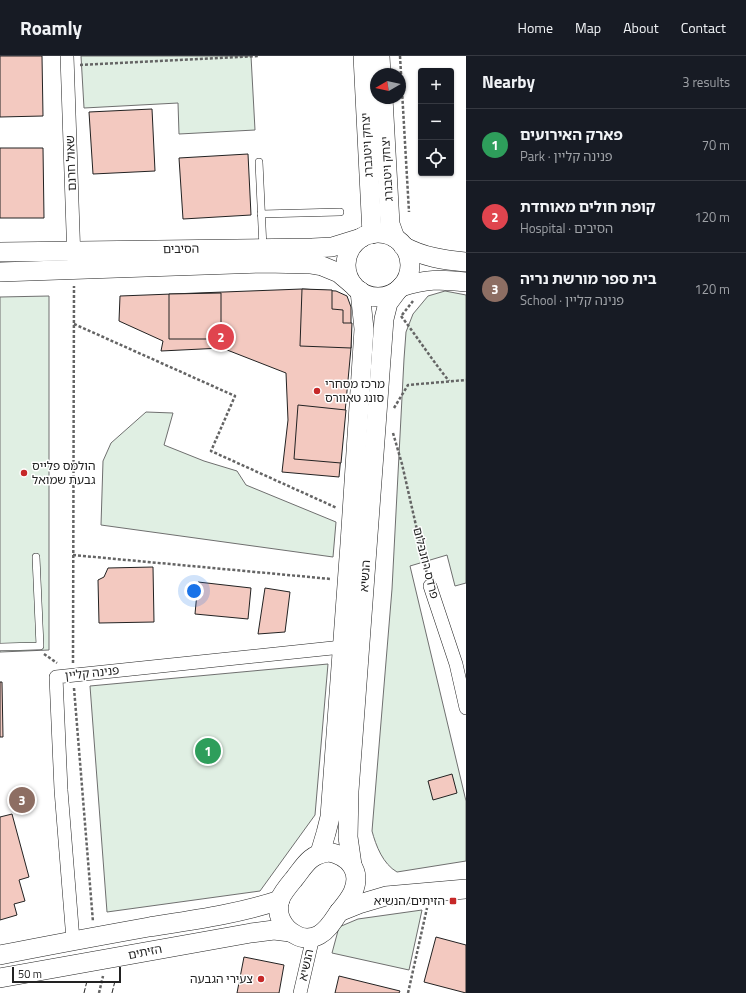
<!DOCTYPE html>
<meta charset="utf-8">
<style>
body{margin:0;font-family:"Titillium Web","Noto Sans Hebrew",sans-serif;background:#20242c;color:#f1f3f6}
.controls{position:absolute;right:12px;top:12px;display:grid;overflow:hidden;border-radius:4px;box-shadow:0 1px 3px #0004}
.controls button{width:36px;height:36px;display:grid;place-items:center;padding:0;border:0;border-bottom:1px solid #363941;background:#171b24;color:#f1f3f6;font:20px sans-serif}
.compass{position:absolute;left:370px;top:12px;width:36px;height:36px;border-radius:50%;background:#171b24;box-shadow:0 1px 3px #0004;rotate:261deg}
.scale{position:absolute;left:12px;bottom:10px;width:109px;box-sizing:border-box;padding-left:4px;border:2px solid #222;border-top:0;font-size:11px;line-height:14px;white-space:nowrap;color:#222;-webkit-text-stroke:3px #fff;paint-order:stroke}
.you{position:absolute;left:194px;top:535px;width:14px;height:14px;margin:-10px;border:3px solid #fff;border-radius:50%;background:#1a73e8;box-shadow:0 0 0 6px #1a73e833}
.badge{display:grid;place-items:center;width:26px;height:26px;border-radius:50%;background:#b45309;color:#fff;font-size:13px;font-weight:700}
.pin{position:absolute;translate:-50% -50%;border:2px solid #fff;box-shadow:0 1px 4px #0006}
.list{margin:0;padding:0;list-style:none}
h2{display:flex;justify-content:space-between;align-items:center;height:52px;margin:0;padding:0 16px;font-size:17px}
h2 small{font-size:13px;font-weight:400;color:#9ea1a6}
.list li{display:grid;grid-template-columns:26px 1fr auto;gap:12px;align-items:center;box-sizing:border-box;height:72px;padding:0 16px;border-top:1px solid #363941}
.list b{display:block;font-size:15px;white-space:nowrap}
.list p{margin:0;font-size:13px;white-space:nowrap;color:#9ea1a6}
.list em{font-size:13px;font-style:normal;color:#9ea1a6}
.icon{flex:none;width:22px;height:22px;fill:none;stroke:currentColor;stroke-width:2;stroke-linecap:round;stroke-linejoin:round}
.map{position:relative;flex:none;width:466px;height:937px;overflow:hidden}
header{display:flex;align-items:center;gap:24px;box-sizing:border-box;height:56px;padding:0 20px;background:#171b24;border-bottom:1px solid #363941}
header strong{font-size:19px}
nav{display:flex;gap:22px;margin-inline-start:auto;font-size:14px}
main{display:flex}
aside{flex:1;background:#171b24}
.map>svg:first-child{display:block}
</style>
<header>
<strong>Roamly</strong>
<nav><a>Home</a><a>Map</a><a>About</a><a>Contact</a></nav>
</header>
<main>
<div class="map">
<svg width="466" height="937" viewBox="0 0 466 937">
<rect width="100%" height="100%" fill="#fff"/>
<!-- green -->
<g fill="#e0efe3" stroke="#6f6f6f">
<path d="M 81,0 L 251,0 L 255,74 L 179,78 L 178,47 L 84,52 Z"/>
<path d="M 445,235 L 466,239 L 466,527 L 455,530 L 447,499 L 410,510 L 466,745 L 466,805 L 397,816 C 383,808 376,790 372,775 L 392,533 L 404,303 L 406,276 L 413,258 L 428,240 Z"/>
<path d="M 49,240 L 49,594 L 0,596 L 0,241 Z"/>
<path d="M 146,356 L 173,357 L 164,389 L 204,405 L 237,415 L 246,429 L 336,466 L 333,501 L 101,469 L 103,405 L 111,387 Z"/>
<path d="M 328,608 L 315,759 L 260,835 L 107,856 L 90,630 Z"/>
<path d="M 422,854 L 409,914 L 332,897 L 339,871 L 358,863 Z"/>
</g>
<!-- building -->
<g fill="#f3c9c0" stroke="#222">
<path d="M 0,0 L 42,0 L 43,60 L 0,61 Z"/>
<path d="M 152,53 L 155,115 L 93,118 L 89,56 Z"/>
<path d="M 0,92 L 43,92 L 44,162 L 0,162 Z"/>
<path d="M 248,98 L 251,159 L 183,163 L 179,102 Z"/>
<path d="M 302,233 L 336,235 L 347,240 L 351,251 L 351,292 L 339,421 L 282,416 L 288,364 L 286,317 L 222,292 L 161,295 L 163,285 L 119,265 L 120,240 Z"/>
<path d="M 302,233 L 332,234 L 332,253 L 343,254 L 343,267 L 352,267 L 351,292 L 300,290 Z"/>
<path d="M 221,237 L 221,283 L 169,283 L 169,238 Z"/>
<path d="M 298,349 L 346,354 L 341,407 L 294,403 Z"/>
<path d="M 153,511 L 154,566 L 99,567 L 98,524 L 104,521 L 108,512 Z"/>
<path d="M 198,526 L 251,532 L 248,563 L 195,558 Z"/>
<path d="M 265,532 L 290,536 L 285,576 L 258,578 Z"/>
<path d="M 0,626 L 2,626 L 3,681 L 0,681 Z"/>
<path d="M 452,718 L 457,737 L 433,744 L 428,725 Z"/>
<path d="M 12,758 L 29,821 L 19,824 L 25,845 L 14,848 L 17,859 L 0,864 L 0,761 Z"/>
<path d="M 436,881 L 466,889 L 466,937 L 424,926 Z"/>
<path d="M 244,901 L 284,909 L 279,937 L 237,937 Z"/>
<path d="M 339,920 L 400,935 L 399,937 L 335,937 Z"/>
</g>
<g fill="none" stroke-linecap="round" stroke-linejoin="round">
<defs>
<g id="lane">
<path d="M 259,106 L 263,192"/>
<path d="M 261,158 L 340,156"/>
<path d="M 0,591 L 40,590 L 36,501"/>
</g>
<g id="street">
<path d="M 67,0 L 74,204"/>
<path d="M 430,530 L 456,608 L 466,652"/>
<path d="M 73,884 L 61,734 L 56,621 L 342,591"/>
<path d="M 300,937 L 313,881"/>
</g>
<g id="secondary">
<path d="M 363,0 L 372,178"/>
<path d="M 380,0 L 381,18"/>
<path d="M 383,42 L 390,168 L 395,182"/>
<circle cx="378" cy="209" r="32"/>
<path d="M 403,190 C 423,201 444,204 466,206"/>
<path d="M 0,196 L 312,192 L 332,191 L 361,182"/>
<path d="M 0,216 L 264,207 L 310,208 L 322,210 L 339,217 L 352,228"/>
<path d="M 401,231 C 426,223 440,223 466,226"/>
<path d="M 329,796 C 349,800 362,815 353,836 C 350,843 344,850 339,856 C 333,865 328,874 319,879 C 312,883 302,883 296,879 C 283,873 275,858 280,843 C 283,836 289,829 294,823 C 305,809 310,798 329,796 Z"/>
<path d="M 320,797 L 326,777 L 330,761 L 350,488 L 364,273 L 360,235"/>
<path d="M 352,809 L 348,781 L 349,735 L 384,263 L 388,247 L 397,235"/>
<path d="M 339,856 L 359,848 L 386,840 L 466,833"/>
<path d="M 0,899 C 50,889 99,880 149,871 C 193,864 238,858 280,844"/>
<path d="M 0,922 L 251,877 L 274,874 L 290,876"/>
</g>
</defs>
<!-- lane casing -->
<use href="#lane" stroke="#222" stroke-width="8"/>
<!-- street casing -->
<use href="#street" stroke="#222" stroke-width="14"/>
<!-- secondary casing -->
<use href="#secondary" stroke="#222" stroke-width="20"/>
<!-- path -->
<g stroke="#646464" stroke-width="2.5" stroke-dasharray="3 2" stroke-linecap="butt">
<path d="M 400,0 L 409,156"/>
<path d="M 80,9 L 258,0"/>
<path d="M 402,259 L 413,245"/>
<path d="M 401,260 C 418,282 432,304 449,325"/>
<path d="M 74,268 L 235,340 L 211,395 L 337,452"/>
<path d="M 394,352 L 408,329 L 466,324"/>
<path d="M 393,377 L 402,408 L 427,518"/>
<path d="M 73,499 L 331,523"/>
<path d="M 44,598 L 57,607"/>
<path d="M 73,607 L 74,230"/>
<path d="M 74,632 L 93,866"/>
<path d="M 99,937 L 103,920"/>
<path d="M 408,937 L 427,852"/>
</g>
<!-- lane -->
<use href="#lane" stroke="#fff" stroke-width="7"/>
<!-- street -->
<use href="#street" stroke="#fff" stroke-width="13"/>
<!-- secondary -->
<use href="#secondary" stroke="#fff" stroke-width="19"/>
<!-- fence -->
<g stroke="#222" stroke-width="1" stroke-dasharray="5 2" stroke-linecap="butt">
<path d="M 84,937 L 87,925"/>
<path d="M 112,937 L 115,925"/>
</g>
</g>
<!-- markers -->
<g fill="#c62828" stroke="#fff" stroke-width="1.5">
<circle cx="317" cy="335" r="4"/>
<circle cx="24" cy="417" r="4"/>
<rect x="449" y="841" width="8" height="8" rx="2"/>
<circle cx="261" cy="923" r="4"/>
</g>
<g text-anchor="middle" stroke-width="3" stroke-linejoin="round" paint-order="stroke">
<!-- street labels -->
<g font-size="12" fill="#222" stroke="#fff">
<text transform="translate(367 89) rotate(-93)" y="4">יצחק ויטנברג</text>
<text transform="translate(71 107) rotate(-92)" y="4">שאול חרנם</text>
<text transform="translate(387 113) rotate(-93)" y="4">יצחק ויטבנרג</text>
<text transform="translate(181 193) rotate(-1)" y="4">הסיבים</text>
<text transform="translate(426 507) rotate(76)" y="4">פרדס רוזנבלום</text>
<text transform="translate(365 520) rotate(-86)" y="4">הנשיא</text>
<text transform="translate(92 617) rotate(-6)" y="4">פנינה קליין</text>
<text transform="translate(145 896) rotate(-11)" y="4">הזיתים</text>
<text transform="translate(306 909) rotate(-78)" y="4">הנשיא</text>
</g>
<!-- poi labels -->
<g font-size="12" fill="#222" stroke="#fff" text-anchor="start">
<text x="325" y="332">מרכז מסחרי<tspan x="325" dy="14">סונג טאוורס</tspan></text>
<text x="32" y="414">הולמס פלייס<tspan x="32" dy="14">גבעת שמואל</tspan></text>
<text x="445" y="849" text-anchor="end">הזיתים/הנשיא</text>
<text x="253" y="927" text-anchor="end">צעירי הגבעה</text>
</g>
</g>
</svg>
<div class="controls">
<button>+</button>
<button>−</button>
<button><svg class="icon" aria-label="locate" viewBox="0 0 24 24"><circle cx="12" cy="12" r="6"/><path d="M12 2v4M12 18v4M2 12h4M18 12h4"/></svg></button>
</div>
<svg class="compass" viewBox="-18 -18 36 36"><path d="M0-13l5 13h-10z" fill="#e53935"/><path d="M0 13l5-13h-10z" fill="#9ea1a6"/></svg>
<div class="scale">50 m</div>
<div class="you"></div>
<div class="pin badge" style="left:208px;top:695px;background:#2e9e5b">1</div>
<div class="pin badge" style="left:221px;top:281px;background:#e0444e">2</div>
<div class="pin badge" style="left:22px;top:744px;background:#8d6e63">3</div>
</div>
<aside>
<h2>Nearby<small>3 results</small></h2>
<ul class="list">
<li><span class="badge" style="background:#2e9e5b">1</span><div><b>פארק האירועים</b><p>Park · פנינה קליין</p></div><em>70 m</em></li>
<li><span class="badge" style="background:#e0444e">2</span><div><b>קופת חולים מאוחדת</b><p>Hospital · הסיבים</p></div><em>120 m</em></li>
<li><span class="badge" style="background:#8d6e63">3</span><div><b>בית ספר מורשת נריה</b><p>School · פנינה קליין</p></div><em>120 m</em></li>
</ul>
</aside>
</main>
